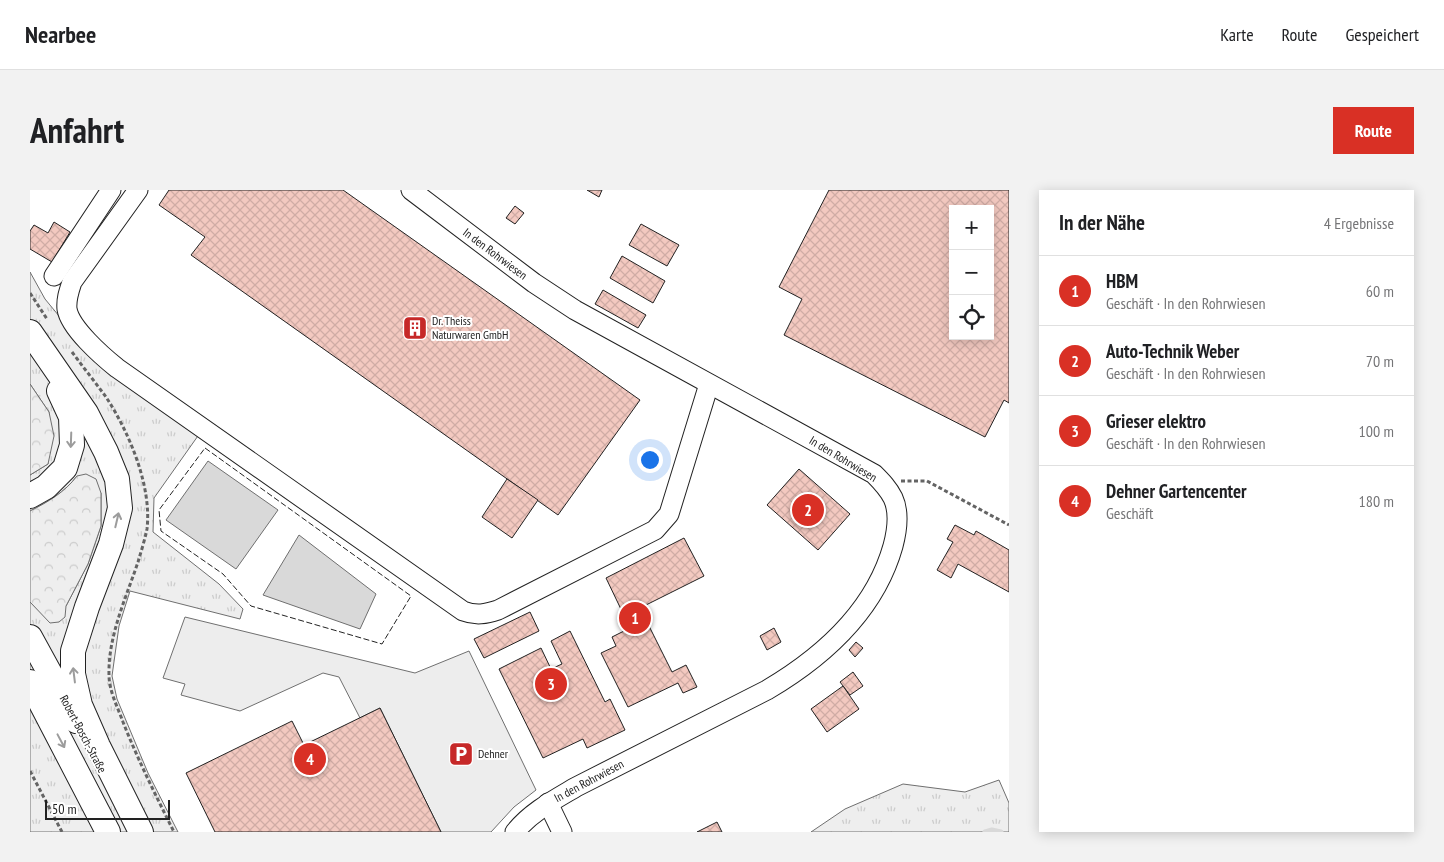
<!DOCTYPE html>
<html lang="de">
<meta charset="utf-8">
<style>
body{margin:0;font-family:"PT Sans Narrow",sans-serif;background:#f2f2f2;color:#202124}
.controls{position:absolute;right:15px;top:15px;display:grid;overflow:hidden;border-radius:0px;box-shadow:0 2px 12px #0003}
.controls button{width:45px;height:45px;display:grid;place-items:center;padding:0;border:0;border-bottom:1px solid #e0e0e0;background:#fff;color:#202124;font:25px sans-serif}
.scale{position:absolute;left:15px;bottom:12px;width:125px;box-sizing:border-box;padding-left:5px;border:2px solid #222;border-top:0;font-size:14px;line-height:18px;white-space:nowrap;color:#222;-webkit-text-stroke:4px #fff;paint-order:stroke}
.you{position:absolute;left:619px;top:269px;width:18px;height:18px;margin:-12px;border:4px solid #fff;border-radius:50%;background:#1a73e8;box-shadow:0 0 0 8px #1a73e833}
.badge{display:grid;place-items:center;width:32px;height:32px;border-radius:50%;background:#d93025;color:#fff;font-size:16px;font-weight:700}
.pin{position:absolute;translate:-50% -50%;border:2px solid #fff;box-shadow:0 1px 5px #0006}
.list{margin:0;padding:0;list-style:none}
h2{display:flex;justify-content:space-between;align-items:center;height:65px;margin:0;padding:0 20px;font-size:21px}
h2 small{font-size:16px;font-weight:400;color:#757577}
.list li{display:grid;grid-template-columns:32px 1fr auto;gap:15px;align-items:center;box-sizing:border-box;height:70px;padding:0 20px;border-top:1px solid #e0e0e0}
.list b{display:block;font-size:19px;white-space:nowrap}
.list p{margin:0;font-size:16px;white-space:nowrap;color:#757577}
.list em{font-size:16px;font-style:normal;color:#757577}
.icon{flex:none;width:28px;height:28px;fill:none;stroke:currentColor;stroke-width:2;stroke-linecap:round;stroke-linejoin:round}
.map{position:relative;flex:none;width:979px;height:642px;overflow:hidden;border-radius:0px}
header{display:flex;align-items:center;gap:30px;box-sizing:border-box;height:70px;padding:0 25px;background:#fff;border-bottom:1px solid #e0e0e0}
header strong{font-size:24px}
nav{display:flex;gap:28px;margin-inline-start:auto;font-size:18px}
.intro{display:flex;align-items:center;justify-content:space-between;box-sizing:border-box;height:120px;padding:0 30px}
h1{margin:0;font-size:35px}
.button{padding:12px 22px;border-radius:0px;background:#d93025;color:#fff;font-size:18px;font-weight:700}
main{display:flex;gap:30px;padding:0 30px}
aside{flex:1;background:#fff;border-radius:0px;box-shadow:0 2px 12px #0003}
.map>svg:first-child{display:block}
</style>
<header>
<strong>Nearbee</strong>
<nav><a>Karte</a><a>Route</a><a>Gespeichert</a></nav>
</header>
<div class="intro"><h1>Anfahrt</h1><a class="button">Route</a></div>
<main>
<div class="map">
<svg width="979" height="642" viewBox="0 0 979 642">
<defs>
<pattern id="grass-tufts" width="24" height="20" patternUnits="userSpaceOnUse" patternTransform="scale(1.25)"><rect width="24" height="20" fill="#eee"/><path d="M3 7l-1-3M5 7V3M7 7l1-3M15 17l-1-3M17 17v-4M19 17l1-3" fill="none" stroke="#ccc"/></pattern>
<pattern id="forest-crowns" width="20" height="18" patternUnits="userSpaceOnUse" patternTransform="scale(1.25)"><rect width="20" height="18" fill="#eee"/><path d="M2 6a3 3 0 1 1 6 0M12 15a3 3 0 1 1 6 0" fill="none" stroke="#ccc"/></pattern>
<pattern id="building-cross-hatch" width="8" height="8" patternUnits="userSpaceOnUse" patternTransform="scale(1.25)"><rect width="8" height="8" fill="#f3c9c0"/><path d="M0 0l8 8M0 8l8-8" fill="none" stroke="#d0aca5"/></pattern>
</defs>
<rect width="100%" height="100%" fill="#fff"/>
<!-- grass -->
<g fill="url(#grass-tufts)" stroke="#6f6f6f">
<path d="M 0,82 L 15,109 L 67,172 L 170,243 L 124,308 L 123,342 L 189,394 L 213,419 L 210,429 L 100,401 L 89,436 L 82,486 L 87,509 L 118,583 L 148,642 L 0,642 L 0,412 L 20,432 L 36,416 L 58,374 L 71,336 L 71,303 L 47,286 C 35,302 18,312 0,321 L 0,285 L 18,274 L 19,222 L 0,194 Z"/>
<path d="M 969,590 L 979,613 L 979,642 L 781,642 L 815,619 L 873,594 L 935,602 Z"/>
</g>
<!-- forest -->
<g fill="url(#forest-crowns)" stroke="#6f6f6f">
<path d="M 0,194 L 19,222 L 24,246 L 18,274 L 0,285 Z"/>
<path d="M 56,284 L 66,289 L 71,303 L 71,336 L 58,374 L 36,416 L 35,427 L 29,432 L 20,433 L 0,412 L 0,321 C 18,312 35,302 47,286 Z"/>
</g>
<!-- parking -->
<path fill="#ededed" stroke="#6f6f6f" d="M 155,427 L 385,483 L 439,461 L 506,600 L 484,617 L 461,642 L 411,642 L 350,518 L 330,528 L 309,487 L 293,483 L 210,521 L 151,505 L 155,494 L 133,488 Z"/>
<!-- water -->
<g fill="#d9d9d9" stroke="#6f6f6f">
<path d="M 178,271 L 248,320 L 206,379 L 136,330 Z"/>
<path d="M 269,345 L 346,404 L 330,439 L 233,405 Z"/>
</g>
<g fill="none" stroke-linecap="round" stroke-linejoin="round">
<!-- stream -->
<path stroke="#d9d9d9" stroke-width="5" d="M 955,642 L 962,640 L 971,642"/>
</g>
<!-- building -->
<g fill="url(#building-cross-hatch)" stroke="#222" fill-rule="evenodd">
<path d="M 139,0 L 313,0 L 610,210 L 528,325 L 161,65 L 175,47 L 129,15 Z"/>
<path d="M 557,0 L 572,0 L 569,7 Z"/>
<path d="M 799,0 L 979,0 L 979,213 L 974,210 L 955,247 L 754,145 L 772,109 L 749,97 ZM 923,19 L 960,19 L 960,146 L 923,146 Z"/>
<path d="M 485,16 L 494,23 L 485,34 L 476,28 Z"/>
<path d="M 24,32 L 40,42 L 22,72 L 0,59 L 0,41 L 4,35 L 18,43 Z"/>
<path d="M 611,34 L 649,55 L 637,76 L 599,55 Z"/>
<path d="M 592,66 L 635,91 L 623,113 L 580,88 Z"/>
<path d="M 573,100 L 616,125 L 608,138 L 565,114 Z"/>
<path d="M 769,279 L 820,324 L 788,360 L 737,315 Z"/>
<path d="M 477,289 L 508,310 L 482,348 L 452,327 Z"/>
<path d="M 925,335 L 944,345 L 946,341 L 979,360 L 979,402 L 928,374 L 921,388 L 907,380 L 923,352 L 917,349 Z"/>
<path d="M 654,348 L 674,386 L 610,418 L 642,482 L 656,475 L 667,497 L 653,503 L 648,493 L 598,517 L 571,463 L 586,456 L 582,447 L 600,438 L 576,388 Z"/>
<path d="M 500,422 L 509,441 L 454,468 L 444,449 Z"/>
<path d="M 744,438 L 751,452 L 737,460 L 730,446 Z"/>
<path d="M 540,441 L 575,512 L 580,509 L 595,540 L 557,558 L 553,549 L 513,568 L 469,479 L 511,458 L 521,479 L 532,474 L 521,451 Z"/>
<path d="M 826,452 L 833,458 L 825,467 L 819,460 Z"/>
<path d="M 823,482 L 833,496 L 820,505 L 810,492 Z"/>
<path d="M 813,496 L 829,519 L 797,542 L 781,519 Z"/>
<path d="M 350,518 L 411,642 L 185,642 L 156,583 L 262,531 L 274,555 Z"/>
<path d="M 687,632 L 692,642 L 667,642 Z"/>
</g>
<g fill="none" stroke-linecap="round" stroke-linejoin="round">
<defs>
<g id="minor">
<path d="M 108,0 L 42,92 C 39,101 36,109 37,119 C 40,138 72,166 87,178 L 433,421 C 446,426 456,424 468,420 L 625,340 L 639,324 L 679,194"/>
<path d="M 381,0 L 504,93 L 545,120 L 844,284 C 852,292 858,298 863,308 C 870,323 867,341 863,356 C 845,420 793,467 737,500 L 546,597 C 524,610 501,622 485,642"/>
<path d="M 24,86 L 81,0"/>
<path d="M 518,613 L 532,642"/>
</g>
<g id="major">
<path d="M 0,142 L 56,223 L 76,262 L 87,289 L 90,318 L 81,354 L 57,417 L 43,461 L 43,484 L 50,515 L 68,556 L 111,642"/>
<path d="M 0,306 L 16,297 L 35,278 L 42,255 L 41,227 L 29,201"/>
<path d="M 0,447 L 46,531"/>
<path d="M 0,492 L 78,642"/>
</g>
</defs>
<!-- minor casing -->
<use href="#minor" stroke="#222" stroke-width="21"/>
<!-- major casing -->
<use href="#major" stroke="#222" stroke-width="26"/>
<!-- path -->
<g stroke="#646464" stroke-width="3" stroke-dasharray="4 2.5" stroke-linecap="butt">
<path d="M 0,103 L 17,129"/>
<path d="M 42,162 C 53,177 65,192 76,207 C 99,242 122,296 117,339 C 115,349 111,362 108,372 C 96,408 78,446 79,485 C 79,501 88,518 93,532 C 108,570 126,606 144,642"/>
<path d="M 871,291 L 897,291 L 979,335"/>
<path d="M 0,581 L 32,642"/>
</g>
<!-- minor -->
<use href="#minor" stroke="#fff" stroke-width="19"/>
<!-- major -->
<use href="#major" stroke="#fff" stroke-width="24"/>
<!-- fence -->
<path stroke="#222" stroke-width="1" stroke-dasharray="6 2.5" stroke-linecap="butt" d="M 175,258 L 381,406 L 352,454 L 221,416 L 193,384 L 131,341 L 129,320 Z"/>
</g>
<!-- one-way arrows -->
<defs><path id="oneway-shaft" d="M-6 0H5M1.5-3L5.5 0L1.5 3" fill="none" stroke-width="1.6" stroke-linecap="round" stroke-linejoin="round" transform="scale(1.25)"/></defs>
<g stroke="#9c9c9c">
<use href="#oneway-shaft" transform="translate(41 250) rotate(92)"/>
<use href="#oneway-shaft" transform="translate(87 330) rotate(-77)"/>
<use href="#oneway-shaft" transform="translate(44 485) rotate(-97)"/>
<use href="#oneway-shaft" transform="translate(31 551) rotate(62)"/>
</g>
<!-- icons -->
<defs>
<symbol id="building-square" viewBox="-11 -11 22 22"><rect x="-9" y="-9" width="18" height="18" rx="4" fill="#c62828" stroke="#fff"/><path d="M-4-6H4V6H1V3H-1V6H-4ZM-2.5-4.3h1.7v1.8h-1.7ZM.8-4.3h1.7v1.8H.8ZM-2.5-1h1.7V.8h-1.7ZM.8-1h1.7V.8H.8Z" fill="#fff"/></symbol>
<symbol id="parking-square" viewBox="-11 -11 22 22"><rect x="-9" y="-9" width="18" height="18" rx="4" fill="#c62828" stroke="#fff"/><path d="M-3.5-5.5H1a3.5 3.5 0 0 1 0 7H-1V5.5H-3.5ZM-1-3.4V-.6H.8a1.4 1.4 0 0 0 0-2.8Z" fill="#fff"/></symbol>
</defs>
<g fill-rule="evenodd">
<use href="#building-square" x="371" y="124" width="28" height="28"/>
<use href="#parking-square" x="417" y="550" width="28" height="28"/>
</g>
<g text-anchor="middle" stroke-width="4" stroke-linejoin="round" paint-order="stroke">
<!-- street labels -->
<g font-size="12" fill="#222" stroke="#fff">
<text transform="translate(465 64) rotate(37)" y="4">In den Rohrwiesen</text>
<text transform="translate(813 269) rotate(31)" y="4">In den Rohrwiesen</text>
<text transform="translate(53 544) rotate(62)" y="4">Robert-Bosch-Straße</text>
<text transform="translate(559 591) rotate(-28)" y="4">In den Rohrwiesen</text>
</g>
<!-- poi labels -->
<g font-size="12" fill="#222" stroke="#fff" text-anchor="start">
<text x="402" y="135">Dr. Theiss<tspan x="402" dy="14">Naturwaren GmbH</tspan></text>
<text x="448" y="568">Dehner</text>
</g>
</g>
</svg>
<div class="controls">
<button>+</button>
<button>−</button>
<button><svg class="icon" aria-label="locate" viewBox="0 0 24 24"><circle cx="12" cy="12" r="6"/><path d="M12 2v4M12 18v4M2 12h4M18 12h4"/></svg></button>
</div>
<div class="scale">50 m</div>
<div class="you"></div>
<div class="pin badge" style="left:605px;top:428px">1</div>
<div class="pin badge" style="left:778px;top:320px">2</div>
<div class="pin badge" style="left:521px;top:494px">3</div>
<div class="pin badge" style="left:280px;top:569px">4</div>
</div>
<aside>
<h2>In der Nähe<small>4 Ergebnisse</small></h2>
<ul class="list">
<li><span class="badge">1</span><div><b>HBM</b><p>Geschäft · In den Rohrwiesen</p></div><em>60 m</em></li>
<li><span class="badge">2</span><div><b>Auto-Technik Weber</b><p>Geschäft · In den Rohrwiesen</p></div><em>70 m</em></li>
<li><span class="badge">3</span><div><b>Grieser elektro</b><p>Geschäft · In den Rohrwiesen</p></div><em>100 m</em></li>
<li><span class="badge">4</span><div><b>Dehner Gartencenter</b><p>Geschäft</p></div><em>180 m</em></li>
</ul>
</aside>
</main>
